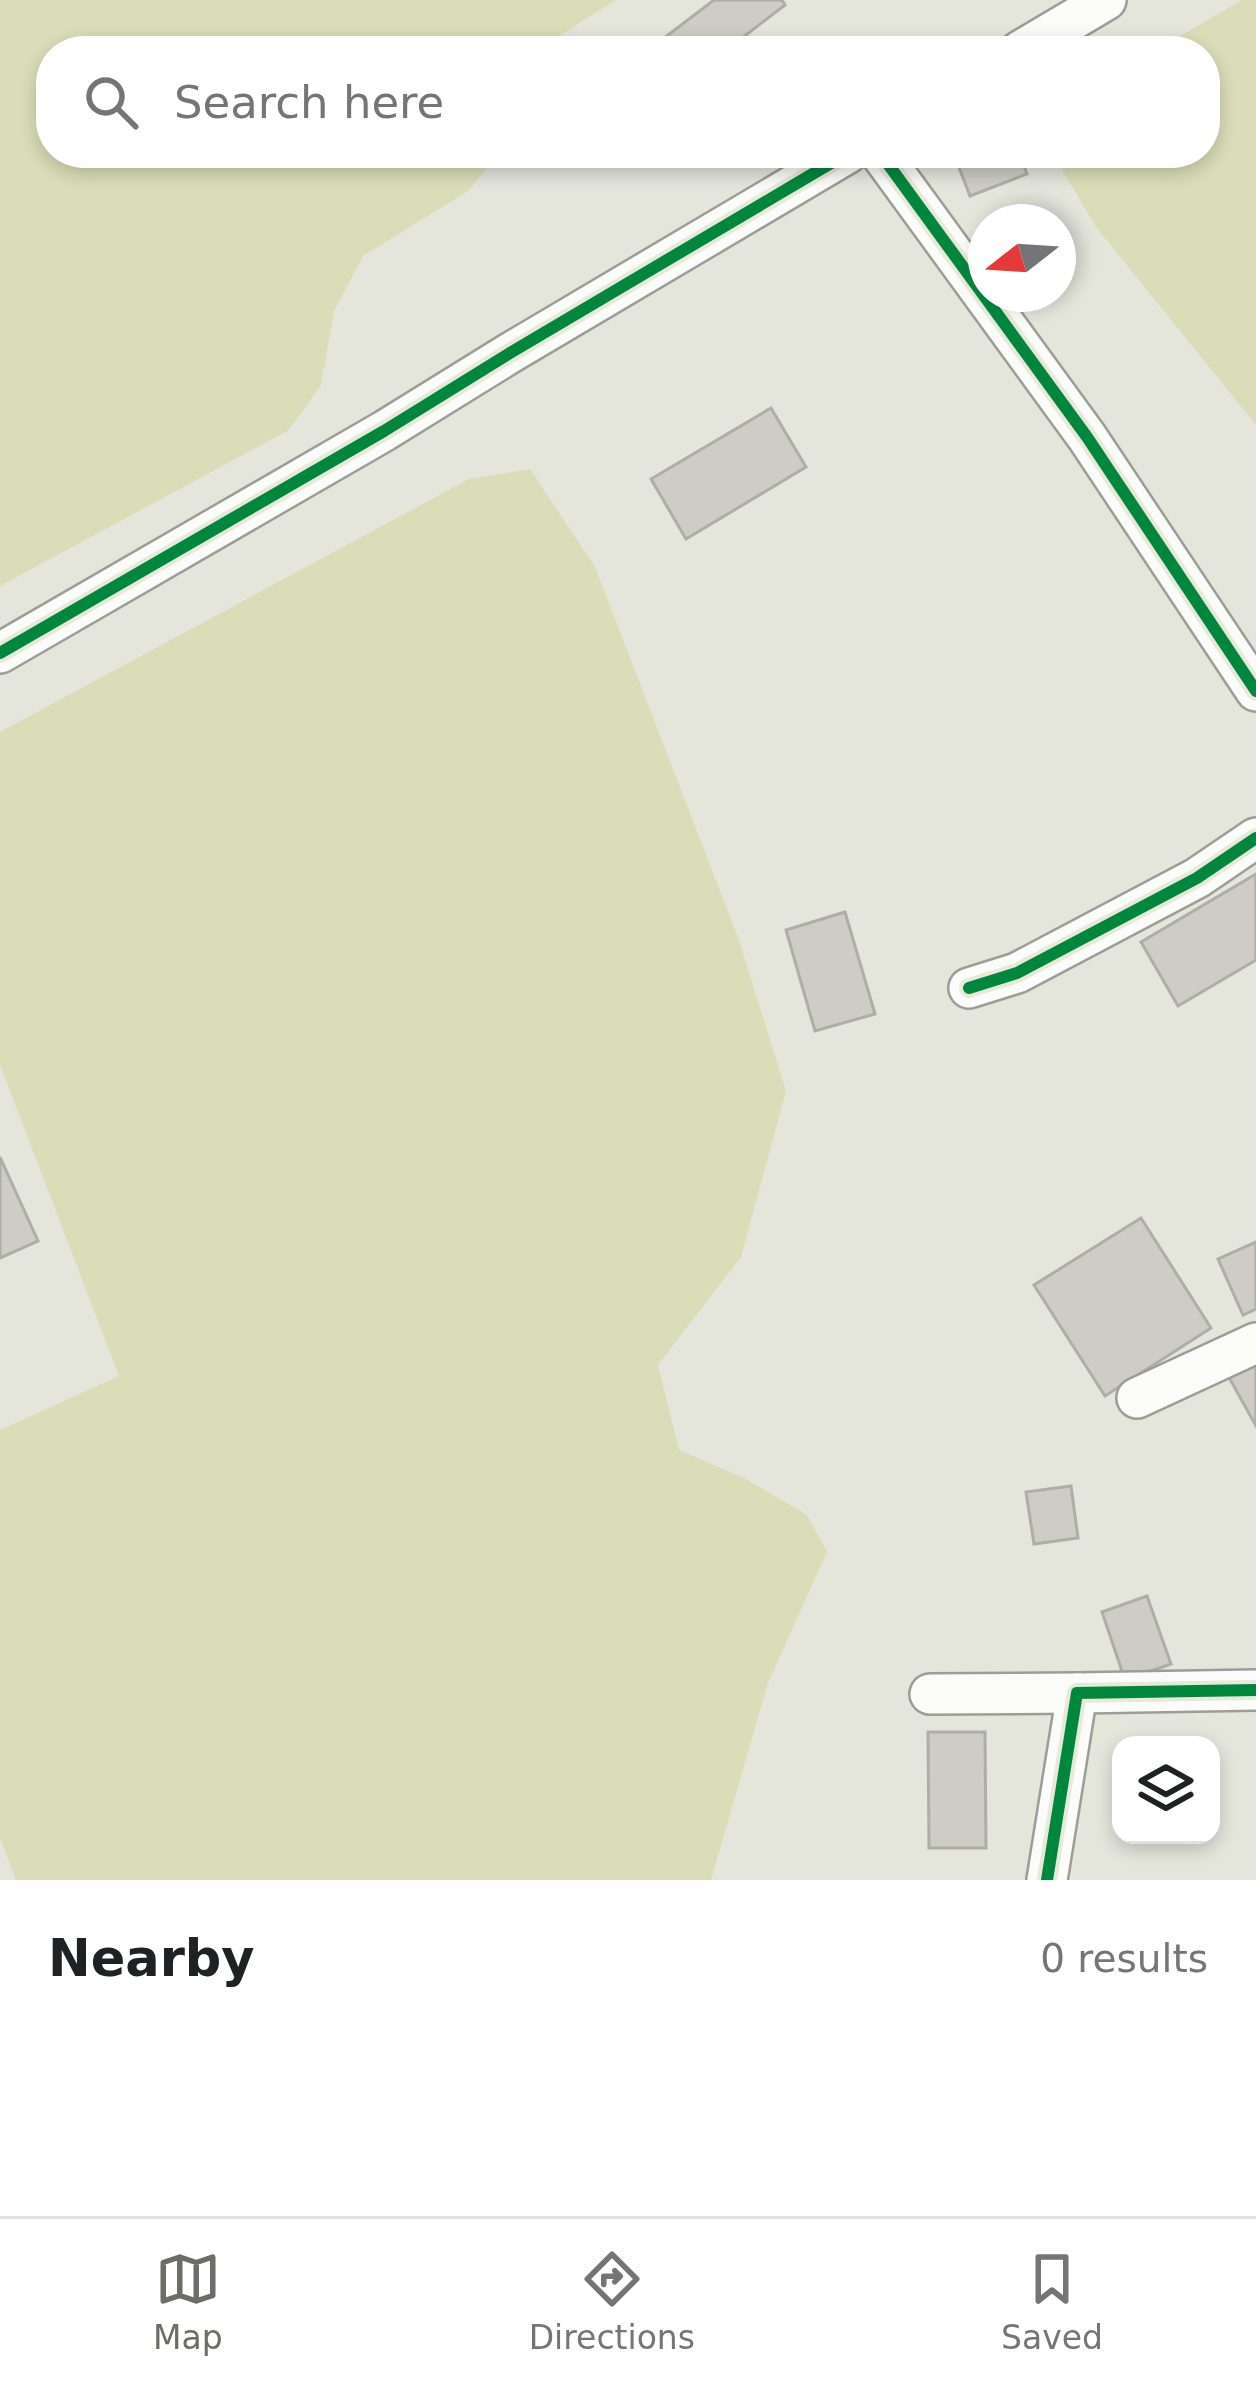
<!DOCTYPE html>
<style>
body{margin:0;font-family:"DejaVu Sans",sans-serif;background:#f6f6f6;color:#202124}
.controls{position:absolute;right:36px;bottom:36px;display:grid;overflow:hidden;border-radius:24px;box-shadow:0 6px 18px #0003}
.controls button{width:108px;height:108px;display:grid;place-items:center;padding:0;border:0;border-bottom:3px solid #e0e0e0;background:#fff;color:#202124;font:60px sans-serif}
.compass{position:absolute;left:968px;top:204px;width:108px;height:108px;border-radius:50%;background:#fff;box-shadow:0 6px 18px #0003;rotate:253deg}
.list{margin:0;padding:0;list-style:none}
h2{display:flex;justify-content:space-between;align-items:center;height:156px;margin:0;padding:0 48px;font-size:51px}
h2 small{font-size:39px;font-weight:400;color:#757577}
.icon{flex:none;width:66px;height:66px;fill:none;stroke:currentColor;stroke-width:2;stroke-linecap:round;stroke-linejoin:round}
.map{position:relative;flex:none;width:1256px;height:1880px;overflow:hidden}
.search{position:absolute;background:#fff;box-shadow:0 6px 18px #0003;left:36px;right:36px;top:36px;height:132px;display:flex;align-items:center;gap:30px;box-sizing:border-box;padding:0 42px;border-radius:48px;color:#757577;font-size:45px}
.sheet{height:336px;background:#fff}
nav{display:flex;justify-content:space-around;align-items:center;box-sizing:border-box;height:168px;border-top:3px solid #e0e0e0;background:#fff;font-size:33px;color:#757577}
nav a{display:grid;justify-items:center;gap:6px}
nav .on{color:#6c6d66}
.map>svg:first-child{display:block}
</style>
<div class="map">
<svg width="1256" height="1880" viewBox="0 0 1256 1880">
<rect width="100%" height="100%" fill="#e4e6dc"/>
<!-- green -->
<g fill="#dbddb8">
<path d="M 0,0 L 616,0 L 553,40 L 549,51 L 51,51 L 51,153 L 499,153 L 468,191 L 363,256 L 334,311 L 321,385 L 289,430 L 0,586 Z"/>
<path d="M 1242,0 L 1256,0 L 1256,425 L 1096,227 L 1052,153 L 1205,153 L 1205,51 L 1154,51 Z"/>
<path d="M 530,469 L 595,567 L 739,940 L 786,1091 L 741,1257 L 658,1365 L 679,1450 L 744,1478 L 807,1515 L 827,1552 L 768,1683 L 711,1880 L 16,1880 L 0,1838 L 0,1430 L 119,1376 L 0,1065 L 0,732 L 469,479 Z"/>
</g>
<!-- building -->
<g fill="#cdcdc6" stroke="#adaea7" stroke-width="3">
<path d="M 714,0 L 782,0 L 785,5 L 725,51 L 647,51 Z"/>
<path d="M 965,153 L 1019,153 L 1027,174 L 970,196 L 955,157 Z"/>
<path d="M 771,408 L 806,467 L 686,539 L 651,479 Z"/>
<path d="M 1256,874 L 1256,960 L 1178,1006 L 1141,942 Z"/>
<path d="M 845,912 L 875,1014 L 815,1031 L 786,930 Z"/>
<path d="M 0,1157 L 38,1241 L 0,1258 Z"/>
<path d="M 1141,1218 L 1211,1328 L 1105,1396 L 1034,1285 Z"/>
<path d="M 1256,1242 L 1256,1309 L 1243,1315 L 1218,1259 Z"/>
<path d="M 1256,1355 L 1256,1426 L 1226,1372 Z"/>
<path d="M 1071,1486 L 1078,1538 L 1034,1544 L 1026,1492 Z"/>
<path d="M 1147,1596 L 1171,1664 L 1125,1680 L 1102,1612 Z"/>
<path d="M 928,1732 L 985,1732 L 986,1848 L 929,1848 Z"/>
</g>
<g fill="none" stroke-linecap="round" stroke-linejoin="round">
<defs>
<g id="minor">
<path d="M 1020,51 L 1106,0"/>
<path d="M 880,153 L 1087,437 L 1256,691"/>
<path d="M 0,653 L 384,431 L 510,353 L 848,153"/>
<path d="M 969,988 L 1017,973 L 1197,878 L 1256,838"/>
<path d="M 1137,1398 L 1256,1343"/>
<path d="M 930,1694 L 1077,1693"/>
<path d="M 1047,1880 L 1077,1693 L 1256,1690"/>
</g>
</defs>
<!-- minor casing -->
<use href="#minor" stroke="#9b9d96" stroke-width="44"/>
<!-- minor -->
<use href="#minor" stroke="#fbfbfa" stroke-width="39"/>
<defs>
<g id="cycleway">
<path d="M 880,153 L 1087,437 L 1256,691"/>
<path d="M 0,653 L 384,431 L 510,353 L 848,153"/>
<path d="M 969,988 L 1017,973 L 1197,878 L 1256,838"/>
<path d="M 1047,1880 L 1077,1693 L 1256,1690"/>
</g>
</defs>
<!-- cycleway casing -->
<use href="#cycleway" stroke="#e8e9d9" stroke-width="20"/>
<!-- cycleway -->
<use href="#cycleway" stroke="#00873e" stroke-width="12"/>
</g>
</svg>
<div class="controls">
<button><svg class="icon" aria-label="layers" viewBox="0 0 24 24"><path d="M12 4l9 5-9 5-9-5zM3 14l9 5 9-5"/></svg></button>
</div>
<svg class="compass" viewBox="-18 -18 36 36"><path d="M0-13l5 13h-10z" fill="#e53935"/><path d="M0 13l5-13h-10z" fill="#757577"/></svg>
<div class="search"><svg class="icon" aria-label="search" viewBox="0 0 24 24"><circle cx="10" cy="10" r="6"/><path d="M15 15l6 6"/></svg>Search here</div>
</div>
<section class="sheet">
<h2>Nearby<small>0 results</small></h2>
<ul class="list">
</ul>
</section>
<nav>
<a class="on"><svg class="icon" aria-label="map" viewBox="0 0 24 24"><path d="M3 6l6-2 6 2 6-2v14l-6 2-6-2-6 2zM9 4v14M15 6v14"/></svg>Map</a>
<a><svg class="icon" aria-label="directions" viewBox="0 0 24 24"><path d="M12 3l9 9-9 9-9-9zM9 14v-3h6M13 9l2 2-2 2"/></svg>Directions</a>
<a><svg class="icon" aria-label="saved" viewBox="0 0 24 24"><path d="M7 4h10v16l-5-4-5 4z"/></svg>Saved</a>
</nav>
